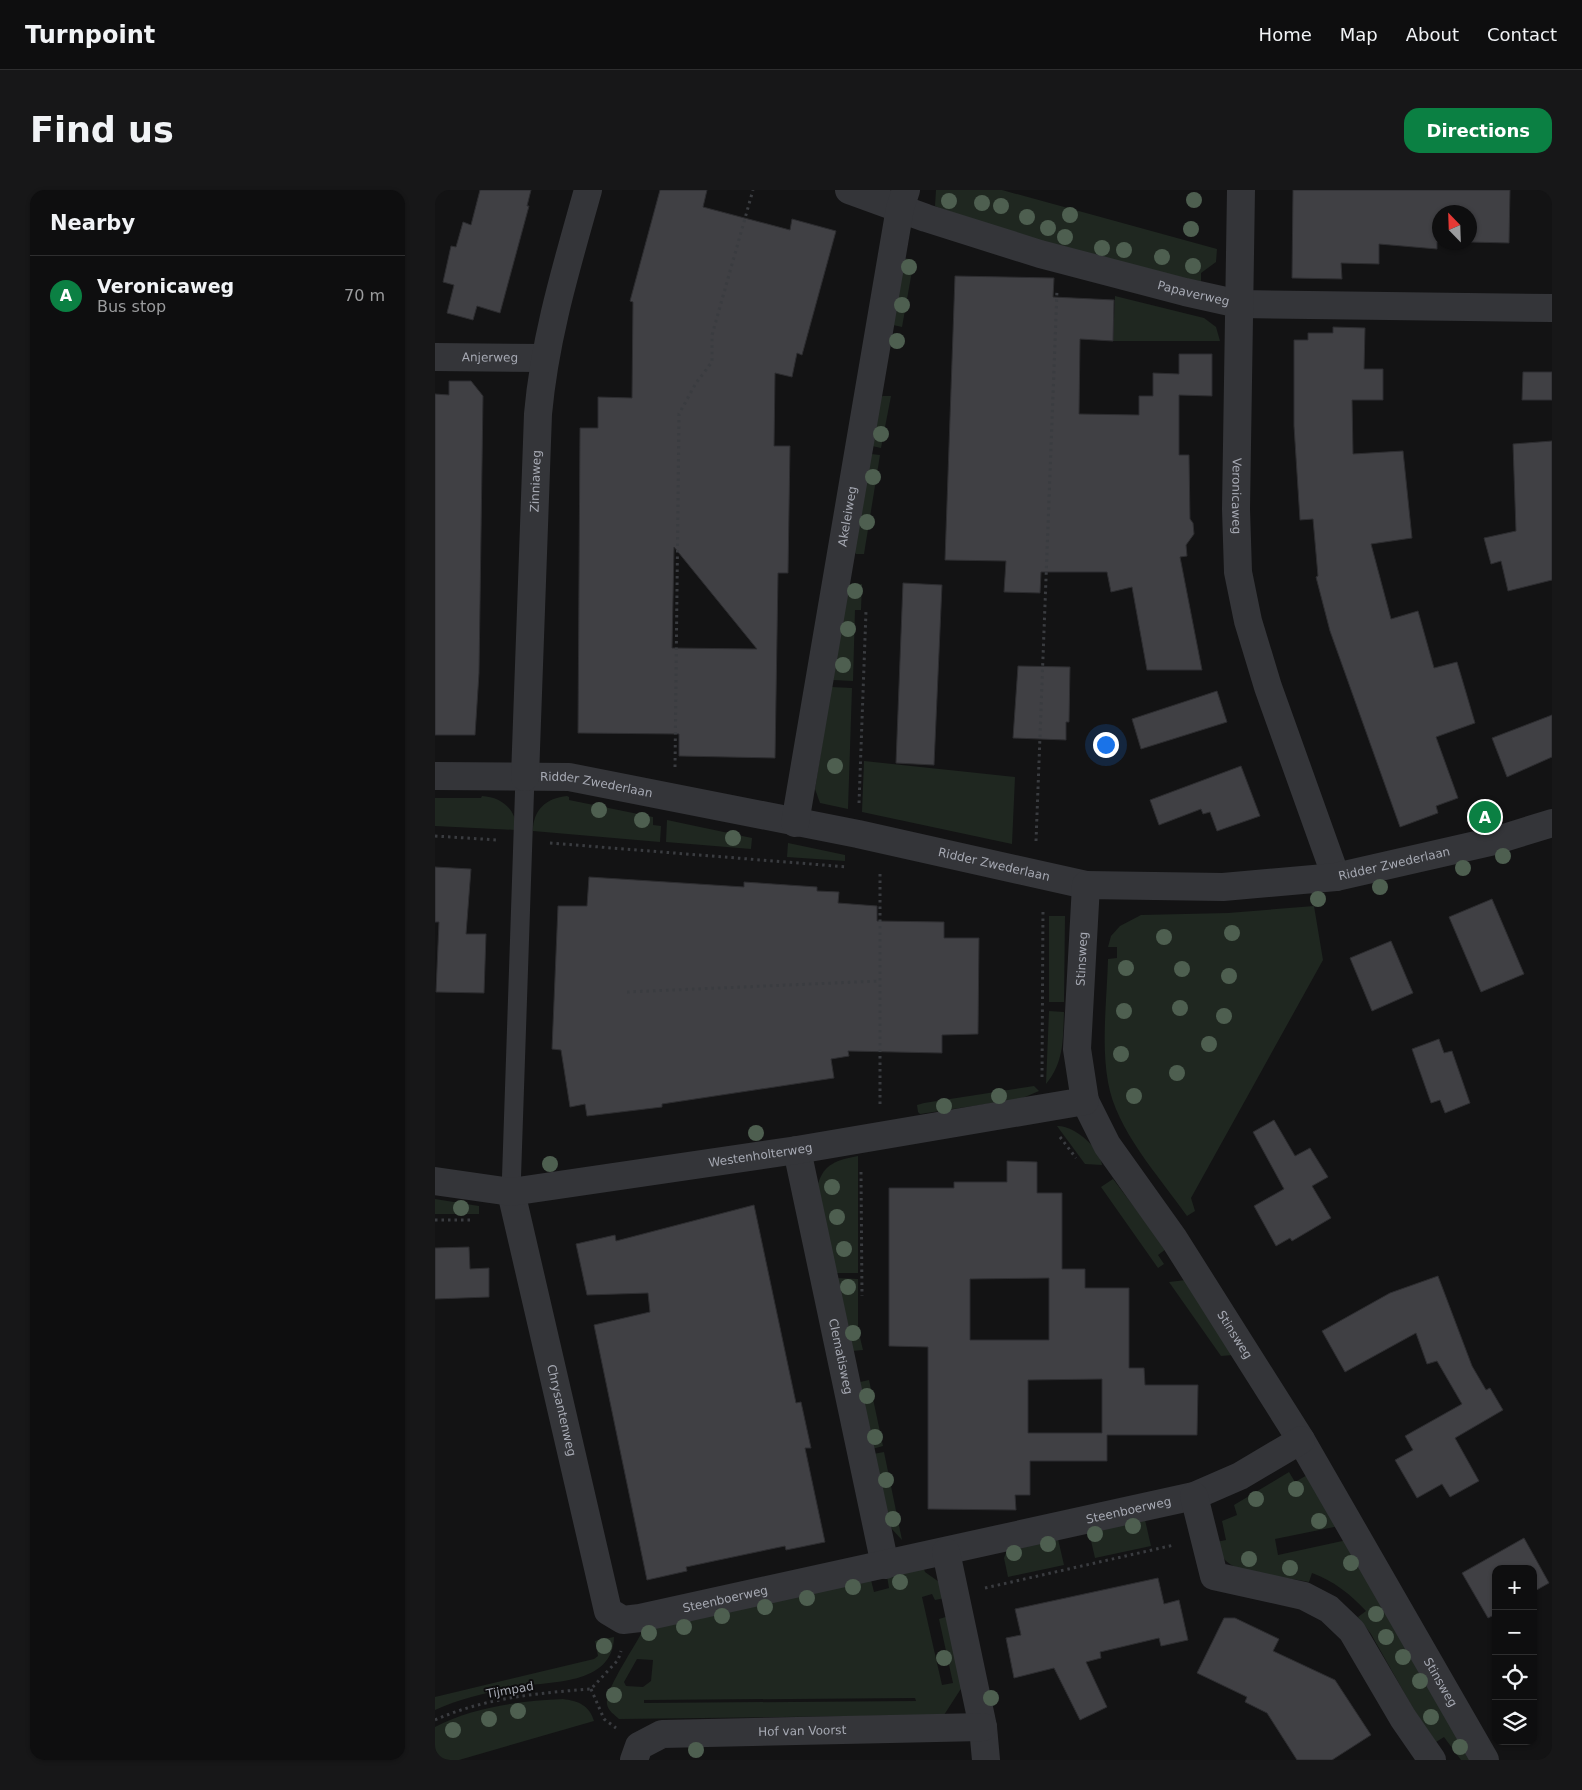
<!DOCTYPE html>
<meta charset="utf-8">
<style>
body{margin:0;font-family:"DejaVu Sans",sans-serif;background:#171718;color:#f1f3f6}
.controls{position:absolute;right:15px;bottom:15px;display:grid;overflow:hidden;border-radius:10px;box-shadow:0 1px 4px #0004}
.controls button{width:45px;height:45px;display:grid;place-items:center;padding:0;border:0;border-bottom:1px solid #2e2e2f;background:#0e0e0f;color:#f1f3f6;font:25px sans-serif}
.compass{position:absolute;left:997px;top:15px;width:45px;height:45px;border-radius:50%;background:#0e0e0f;box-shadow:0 1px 4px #0004;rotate:337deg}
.you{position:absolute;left:670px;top:554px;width:18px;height:18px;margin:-12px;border:4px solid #fff;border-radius:50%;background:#1a73e8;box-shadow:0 0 0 8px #1a73e833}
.badge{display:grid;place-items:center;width:32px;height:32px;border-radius:50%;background:#0b8043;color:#fff;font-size:16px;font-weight:700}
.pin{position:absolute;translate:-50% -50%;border:2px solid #fff;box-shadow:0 1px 5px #0006}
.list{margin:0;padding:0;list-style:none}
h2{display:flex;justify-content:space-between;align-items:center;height:65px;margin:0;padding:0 20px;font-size:21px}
h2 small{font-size:16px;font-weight:400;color:#9b9c9e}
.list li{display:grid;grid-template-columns:32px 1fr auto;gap:15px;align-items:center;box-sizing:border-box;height:80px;padding:0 20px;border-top:1px solid #2e2e2f}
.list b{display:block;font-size:19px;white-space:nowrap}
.list p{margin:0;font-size:16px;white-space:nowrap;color:#9b9c9e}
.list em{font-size:16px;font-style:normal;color:#9b9c9e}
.icon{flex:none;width:28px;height:28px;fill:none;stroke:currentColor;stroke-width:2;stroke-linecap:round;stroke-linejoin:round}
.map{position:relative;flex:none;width:1117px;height:1570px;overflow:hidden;border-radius:15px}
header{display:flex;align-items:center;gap:30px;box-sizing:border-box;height:70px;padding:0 25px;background:#0e0e0f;border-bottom:1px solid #2e2e2f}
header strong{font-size:24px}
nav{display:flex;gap:28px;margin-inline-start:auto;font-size:18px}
.intro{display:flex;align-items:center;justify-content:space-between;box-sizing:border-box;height:120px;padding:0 30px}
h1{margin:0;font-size:35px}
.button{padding:12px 22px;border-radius:15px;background:#0b8043;color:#fff;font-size:18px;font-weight:700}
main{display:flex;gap:30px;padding:0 30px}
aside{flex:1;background:#0e0e0f;border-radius:15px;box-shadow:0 1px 4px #0004}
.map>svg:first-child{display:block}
</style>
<header>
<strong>Turnpoint</strong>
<nav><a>Home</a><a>Map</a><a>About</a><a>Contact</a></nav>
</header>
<div class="intro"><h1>Find us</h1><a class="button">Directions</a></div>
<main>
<aside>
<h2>Nearby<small></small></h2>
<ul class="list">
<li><span class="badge">A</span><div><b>Veronicaweg</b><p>Bus stop</p></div><em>70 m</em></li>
</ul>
</aside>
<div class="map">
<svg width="1117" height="1570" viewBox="0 0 1117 1570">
<rect width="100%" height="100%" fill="#131314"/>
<!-- green -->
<g fill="#1f2720" fill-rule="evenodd">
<path d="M 501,0 L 567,0 L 782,59 L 781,72 L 766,83 L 766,91 L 756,90 L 604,51 L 507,19 L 500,16 Z"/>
<path d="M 469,68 L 479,70 L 467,137 L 458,135 Z"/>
<path d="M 680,106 L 769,128 L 781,137 L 785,151 L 678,151 Z"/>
<path d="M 448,206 L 456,206 L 446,258 L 437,256 L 445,207 Z"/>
<path d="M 436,264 L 445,265 L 429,364 L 421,364 L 419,361 Z"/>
<path d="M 417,394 L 427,394 L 426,420 L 420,420 L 418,491 L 398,490 L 413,396 Z"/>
<path d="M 396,497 L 417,498 L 413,619 L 385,613 L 380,599 Z"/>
<path d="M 429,571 L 580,587 L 577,654 L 427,622 Z"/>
<path d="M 47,606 C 66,607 82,619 81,640 L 0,636 L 0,608 L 46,608 Z"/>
<path d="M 132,606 L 134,607 L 134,610 L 218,627 L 218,635 L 226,636 L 225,652 L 98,641 C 98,620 111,608 132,606 Z"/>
<path d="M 232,630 L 317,648 L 316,659 L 231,652 Z"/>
<path d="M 353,653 L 410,665 L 410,671 L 352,667 Z"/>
<path d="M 879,716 L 888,770 L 756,1008 L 760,1021 L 752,1026 C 724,986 681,940 673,892 C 666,854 672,808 673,769 L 682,768 L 682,757 L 673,757 L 676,746 L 685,736 L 706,725 L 793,723 Z"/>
<path d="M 614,726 L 630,726 L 629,812 L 614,812 Z"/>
<path d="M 614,821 L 629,822 C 628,850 629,872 611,894 Z"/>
<path d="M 599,896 L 604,901 L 585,909 L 485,924 L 483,922 L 482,915 L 489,913 Z"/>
<path d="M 622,936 C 639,935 665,958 667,975 L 650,974 Z"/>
<path d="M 423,966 L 423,1083 L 400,1083 L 383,994 C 389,973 403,970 423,966 Z"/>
<path d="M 678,989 L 731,1059 L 723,1065 L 729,1074 L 723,1078 L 666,997 Z"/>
<path d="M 0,1009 L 44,1016 L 44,1024 L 0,1024 Z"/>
<path d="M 401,1088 L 423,1089 L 423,1139 L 428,1160 L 417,1161 Z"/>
<path d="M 751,1090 L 798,1165 L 786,1166 L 734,1092 Z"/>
<path d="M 434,1190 L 448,1256 L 437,1259 L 425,1192 Z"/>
<path d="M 449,1262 L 467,1350 L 456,1338 L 438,1264 Z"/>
<path d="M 854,1282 L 860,1292 L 874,1284 L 904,1336 L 840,1349 L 843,1365 L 912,1350 L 1038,1570 L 1026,1570 L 1009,1547 L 1001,1552 L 979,1520 L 936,1444 L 923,1427 L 931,1421 C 915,1404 899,1391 877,1383 L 874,1392 C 853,1387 804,1385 790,1370 C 785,1365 783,1359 781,1352 L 791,1350 L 787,1331 L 802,1325 L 799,1315 Z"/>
<path d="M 710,1330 L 716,1356 L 660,1368 L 654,1342 Z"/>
<path d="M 623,1349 L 629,1375 L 573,1387 L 569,1368 L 572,1360 Z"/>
<path d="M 489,1379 L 490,1382 L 507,1394 L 510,1408 L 500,1410 L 497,1404 L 487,1407 L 507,1495 L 518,1493 L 504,1429 L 514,1426 L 529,1494 L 509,1525 L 184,1529 C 180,1525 173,1521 172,1514 C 169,1501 201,1455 208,1440 L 436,1390 L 439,1402 L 454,1398 L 452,1386 ZM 202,1469 L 218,1470 L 216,1491 L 208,1497 L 191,1496 L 189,1492 ZM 480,1508 L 481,1511 L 209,1513 L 209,1510 Z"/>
<path d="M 179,1447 C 178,1496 114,1491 81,1497 C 53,1502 25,1509 0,1520 L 0,1507 L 159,1469 L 163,1466 L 160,1451 Z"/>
<path d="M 128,1509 C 143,1511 154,1515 159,1531 L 24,1570 L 0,1570 L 0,1537 C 38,1517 85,1511 128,1509 Z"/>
</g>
<!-- building -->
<g fill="#404044" stroke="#2d2d30" fill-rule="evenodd">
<path d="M 45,0 L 96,0 L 92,16 L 94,16 L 65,123 L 42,116 L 38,130 L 12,123 L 19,95 L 8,92 L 16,56 L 21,57 L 28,32 L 36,35 Z"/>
<path d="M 225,0 L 272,0 L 268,17 L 355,40 L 357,29 L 401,41 L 367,165 L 362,163 L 357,187 L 340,183 L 339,256 L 355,256 L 353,383 L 343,383 L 340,568 L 244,566 L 244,544 L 143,543 L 145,238 L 163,238 L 163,207 L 197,208 L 198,112 L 195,111 ZM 239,357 L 322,459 L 237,458 Z"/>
<path d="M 858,0 L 1075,0 L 1074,53 L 1034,52 L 1034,22 L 1004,22 L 1004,52 L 1002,52 L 1002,59 L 944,54 L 944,74 L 906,73 L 907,89 L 857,88 Z"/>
<path d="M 520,86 L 619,88 L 618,107 L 679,110 L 678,151 L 645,149 L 644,224 L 704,225 L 704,206 L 718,206 L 718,183 L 744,184 L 744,164 L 777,164 L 777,206 L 744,205 L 744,265 L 754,265 L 755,329 L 758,333 L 759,344 L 751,355 L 752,366 L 745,367 L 767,480 L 712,480 L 697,397 L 676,402 L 672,382 L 606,382 L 605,403 L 569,402 L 571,371 L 510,370 Z"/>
<path d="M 898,137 L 930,138 L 929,179 L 948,179 L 948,210 L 917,210 L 918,264 L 968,261 L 977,348 L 936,354 L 956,429 L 983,421 L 999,478 L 1022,472 L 1040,533 L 1001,547 L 1023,608 L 1001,616 L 1003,623 L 965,637 L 895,441 L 881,387 L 883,386 L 878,329 L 865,330 L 859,236 L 859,150 L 873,150 L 873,143 L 898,143 Z"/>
<path d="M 1088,182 L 1117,182 L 1117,210 L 1087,210 Z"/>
<path d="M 14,191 L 36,191 L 48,206 L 44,483 L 40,545 L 0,545 L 0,204 L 14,205 Z"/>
<path d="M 1117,251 L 1117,390 L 1073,401 L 1066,371 L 1056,374 L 1049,348 L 1081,341 L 1078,254 Z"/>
<path d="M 468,393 L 507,395 L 499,575 L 461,573 Z"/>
<path d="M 583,476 L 635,477 L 634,532 L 631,532 L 631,550 L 578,548 Z"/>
<path d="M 782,501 L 792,532 L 706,559 L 697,529 Z"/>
<path d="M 1117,525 L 1117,567 L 1072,587 L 1057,548 Z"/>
<path d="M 806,576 L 825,626 L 782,641 L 775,622 L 768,624 L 766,619 L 724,635 L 715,610 Z"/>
<path d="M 0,677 L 36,679 L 31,744 L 51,744 L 49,803 L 1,802 L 4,732 L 0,732 Z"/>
<path d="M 154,687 L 309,697 L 309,692 L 382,697 L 382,701 L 404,702 L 403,713 L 442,716 L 442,731 L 509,732 L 509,748 L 544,748 L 543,844 L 507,845 L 507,863 L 413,861 L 414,866 L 396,869 L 399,888 L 227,914 L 227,917 L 152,926 L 150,914 L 135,917 L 126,860 L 117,859 L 123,716 L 152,716 Z"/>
<path d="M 1057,709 L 1089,784 L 1046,802 L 1014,727 Z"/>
<path d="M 956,751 L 978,803 L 937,821 L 915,768 Z"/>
<path d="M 1004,849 L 1009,863 L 1017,861 L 1035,913 L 1010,923 L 1005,910 L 996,913 L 977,859 Z"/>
<path d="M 839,930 L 860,966 L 875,958 L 893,987 L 877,996 L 896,1028 L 857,1051 L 855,1048 L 841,1056 L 819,1016 L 849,999 L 818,942 Z"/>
<path d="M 572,971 L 602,972 L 602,1003 L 627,1003 L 627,1079 L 650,1079 L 650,1098 L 694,1098 L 694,1178 L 709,1178 L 710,1195 L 763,1195 L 762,1245 L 672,1245 L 672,1271 L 595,1271 L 595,1305 L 580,1305 L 581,1320 L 493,1319 L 493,1157 L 454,1156 L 454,998 L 519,998 L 519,992 L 572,992 ZM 614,1088 L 614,1150 L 535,1150 L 535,1089 ZM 667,1189 L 667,1243 L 593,1243 L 593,1190 Z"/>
<path d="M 319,1015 L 361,1213 L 366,1212 L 376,1258 L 370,1258 L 390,1352 L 351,1360 L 350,1356 L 279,1371 L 251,1377 L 252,1381 L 212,1390 L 159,1135 L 215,1122 L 213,1103 L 152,1105 L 141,1054 L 180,1045 L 181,1051 Z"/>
<path d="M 34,1057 L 35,1079 L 54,1078 L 54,1107 L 0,1109 L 0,1058 Z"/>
<path d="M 1003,1086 L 1037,1176 L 1051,1200 L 1055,1198 L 1068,1220 L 1020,1248 L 1044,1291 L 1015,1307 L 1007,1294 L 982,1308 L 960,1270 L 978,1260 L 970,1246 L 1027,1214 L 1002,1171 L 992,1174 L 981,1143 L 910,1182 L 887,1141 L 955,1103 Z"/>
<path d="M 1089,1348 L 1114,1393 L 1098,1402 L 1098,1379 L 1061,1379 L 1061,1424 L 1053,1428 L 1027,1383 Z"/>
<path d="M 723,1388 L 729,1414 L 744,1410 L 753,1450 L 726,1456 L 724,1448 L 665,1462 L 666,1468 L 651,1472 L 672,1517 L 645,1530 L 619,1478 L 579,1488 L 571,1448 L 586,1445 L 580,1419 Z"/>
<path d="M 789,1428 L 800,1428 L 844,1449 L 838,1461 L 900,1490 L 936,1545 L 897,1570 L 862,1570 L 832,1523 L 810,1512 L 812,1507 L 762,1483 Z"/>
</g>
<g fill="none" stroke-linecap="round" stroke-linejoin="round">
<!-- path -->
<g stroke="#3a3c40" stroke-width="3" stroke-dasharray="2.5 4" stroke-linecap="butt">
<path d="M 240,577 L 244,224 L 261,193 L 277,172 L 277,145 L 318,0"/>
<path d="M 424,613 L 431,421"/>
<path d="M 0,646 L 62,650"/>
<path d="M 601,651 L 622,100"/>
<path d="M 115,653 L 413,677"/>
<path d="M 192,802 L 445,791"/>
<path d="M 607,887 L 608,718"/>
<path d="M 445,914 L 445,680"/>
<path d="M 625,947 L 641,968"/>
<path d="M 426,982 L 427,1106"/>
<path d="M 0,1030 L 35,1030"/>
<path d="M 550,1398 L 739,1355"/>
<path d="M 156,1499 L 169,1529 L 181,1538"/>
<path d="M 0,1530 C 49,1508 103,1503 156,1499 L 183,1470 L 186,1461"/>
</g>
<!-- service -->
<path stroke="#343539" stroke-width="19" d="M 76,1002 L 90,587"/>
<!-- minor -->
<g stroke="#343539" stroke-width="28">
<path id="s1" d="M 414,0 L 491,28 L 605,64 L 750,102 L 804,114 L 1117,118"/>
<path id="s2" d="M 806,0 L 801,319 L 803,382 L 813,431 L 833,497 L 901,687"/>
<path id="s3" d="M 0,167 L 109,168"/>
<path id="s4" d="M 0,586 L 134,587 L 423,644 L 651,695"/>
<path id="s5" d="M 90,587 L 103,224 C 110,146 132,75 153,0"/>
<path id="s6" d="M 360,633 L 465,18 L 471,0"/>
<path id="s7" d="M 650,911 L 672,955 L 739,1049 L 866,1250 L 1050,1570"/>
<path id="s8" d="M 362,960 L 450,1375"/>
<path id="s9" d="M 76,1002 L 173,1421 L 188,1430 L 205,1428 L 759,1306 L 805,1286 L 866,1250"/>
<path d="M 759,1306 L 779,1386 L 869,1406 L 894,1419 L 917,1441 L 968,1528 L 997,1570"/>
<path d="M 511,1362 L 548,1537 L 551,1570"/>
<path id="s10" d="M 199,1570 L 204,1556 L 227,1544 L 548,1537"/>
</g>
<!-- tertiary -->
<path stroke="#343539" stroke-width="28" id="s11" d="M 0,991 L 76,1002 L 362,960 L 650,911 L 642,859 L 651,695 L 788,697 L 901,687 L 1059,651 L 1117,633"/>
</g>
<!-- trees -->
<g fill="#4e5f50">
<circle cx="759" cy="10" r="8"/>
<circle cx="514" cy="11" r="8"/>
<circle cx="547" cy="13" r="8"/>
<circle cx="566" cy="16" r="8"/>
<circle cx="635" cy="25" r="8"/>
<circle cx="592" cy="27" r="8"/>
<circle cx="613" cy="38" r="8"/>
<circle cx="756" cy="39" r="8"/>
<circle cx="630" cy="47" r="8"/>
<circle cx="667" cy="58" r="8"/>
<circle cx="689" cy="60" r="8"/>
<circle cx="727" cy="67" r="8"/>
<circle cx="758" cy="76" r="8"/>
<circle cx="474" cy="77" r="8"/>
<circle cx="467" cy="115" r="8"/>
<circle cx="462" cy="151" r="8"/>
<circle cx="446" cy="244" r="8"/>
<circle cx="438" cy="287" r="8"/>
<circle cx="432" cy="332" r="8"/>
<circle cx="420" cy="401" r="8"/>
<circle cx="413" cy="439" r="8"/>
<circle cx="408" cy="475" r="8"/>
<circle cx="400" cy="576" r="8"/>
<circle cx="164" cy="620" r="8"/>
<circle cx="207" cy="630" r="8"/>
<circle cx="298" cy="648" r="8"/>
<circle cx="1068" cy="666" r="8"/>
<circle cx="1028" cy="678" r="8"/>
<circle cx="945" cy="697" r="8"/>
<circle cx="883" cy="709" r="8"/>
<circle cx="797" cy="743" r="8"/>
<circle cx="729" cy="747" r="8"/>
<circle cx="691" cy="778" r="8"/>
<circle cx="747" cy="779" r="8"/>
<circle cx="794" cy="786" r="8"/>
<circle cx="745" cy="818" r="8"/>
<circle cx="689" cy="821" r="8"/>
<circle cx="789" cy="826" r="8"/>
<circle cx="774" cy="854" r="8"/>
<circle cx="686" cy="864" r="8"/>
<circle cx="742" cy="883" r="8"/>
<circle cx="564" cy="906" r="8"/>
<circle cx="699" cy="906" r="8"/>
<circle cx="509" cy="916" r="8"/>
<circle cx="321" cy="943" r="8"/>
<circle cx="115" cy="974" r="8"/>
<circle cx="397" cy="997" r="8"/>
<circle cx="26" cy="1018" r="8"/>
<circle cx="402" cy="1027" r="8"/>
<circle cx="409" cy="1059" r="8"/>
<circle cx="413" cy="1097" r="8"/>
<circle cx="418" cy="1143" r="8"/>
<circle cx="432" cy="1206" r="8"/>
<circle cx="440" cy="1247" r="8"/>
<circle cx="451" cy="1290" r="8"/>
<circle cx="861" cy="1299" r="8"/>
<circle cx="821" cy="1309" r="8"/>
<circle cx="458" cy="1329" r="8"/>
<circle cx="884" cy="1331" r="8"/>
<circle cx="698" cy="1336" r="8"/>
<circle cx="660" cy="1344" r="8"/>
<circle cx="613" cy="1354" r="8"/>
<circle cx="579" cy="1363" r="8"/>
<circle cx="814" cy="1369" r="8"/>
<circle cx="916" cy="1373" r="8"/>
<circle cx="855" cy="1378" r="8"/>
<circle cx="465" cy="1392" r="8"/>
<circle cx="418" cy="1397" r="8"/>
<circle cx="372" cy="1408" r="8"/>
<circle cx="330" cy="1417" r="8"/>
<circle cx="941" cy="1424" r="8"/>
<circle cx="287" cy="1426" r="8"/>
<circle cx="249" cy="1437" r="8"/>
<circle cx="214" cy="1443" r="8"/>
<circle cx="951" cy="1447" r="8"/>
<circle cx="169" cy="1456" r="8"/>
<circle cx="968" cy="1467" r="8"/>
<circle cx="509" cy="1468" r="8"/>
<circle cx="985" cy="1491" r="8"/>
<circle cx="179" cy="1505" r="8"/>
<circle cx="556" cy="1508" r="8"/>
<circle cx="83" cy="1521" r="8"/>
<circle cx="996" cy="1527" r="8"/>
<circle cx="54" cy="1529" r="8"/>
<circle cx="18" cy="1540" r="8"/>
<circle cx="1025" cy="1557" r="8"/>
<circle cx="261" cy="1560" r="8"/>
</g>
<g text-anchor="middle" stroke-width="4" stroke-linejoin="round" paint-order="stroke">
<!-- street labels -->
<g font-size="12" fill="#a6a9b3" stroke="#0e0e0f">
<text dy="4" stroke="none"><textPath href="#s1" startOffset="360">Papaverweg</textPath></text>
<text dy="4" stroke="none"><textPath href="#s3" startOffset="55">Anjerweg</textPath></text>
<text dy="4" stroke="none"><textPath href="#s5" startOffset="296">Zinniaweg</textPath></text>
<text dy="4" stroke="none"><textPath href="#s2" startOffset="306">Veronicaweg</textPath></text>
<text dy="4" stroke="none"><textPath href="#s6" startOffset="311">Akeleiweg</textPath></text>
<text dy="4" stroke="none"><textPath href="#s4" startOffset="162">Ridder Zwederlaan</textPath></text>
<text dy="4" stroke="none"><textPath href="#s11" startOffset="1185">Ridder Zwederlaan</textPath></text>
<text dy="4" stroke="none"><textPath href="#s4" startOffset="568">Ridder Zwederlaan</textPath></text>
<text dy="4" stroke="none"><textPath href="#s11" startOffset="801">Stinsweg</textPath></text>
<text dy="4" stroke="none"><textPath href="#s11" startOffset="329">Westenholterweg</textPath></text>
<text dy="4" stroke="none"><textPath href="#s7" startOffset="278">Stinsweg</textPath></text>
<text dy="4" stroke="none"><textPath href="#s8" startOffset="211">Clematisweg</textPath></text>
<text dy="4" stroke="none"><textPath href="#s9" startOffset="224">Chrysantenweg</textPath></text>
<text dy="4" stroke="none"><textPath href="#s9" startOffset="965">Steenboerweg</textPath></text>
<text dy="4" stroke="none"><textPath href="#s9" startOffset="552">Steenboerweg</textPath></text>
<text dy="4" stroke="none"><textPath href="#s7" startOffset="682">Stinsweg</textPath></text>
<text transform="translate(75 1500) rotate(-10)" y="4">Tijmpad</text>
<text dy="4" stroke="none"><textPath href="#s10" startOffset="181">Hof van Voorst</textPath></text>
</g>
</g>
</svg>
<div class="controls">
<button>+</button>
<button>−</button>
<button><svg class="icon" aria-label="locate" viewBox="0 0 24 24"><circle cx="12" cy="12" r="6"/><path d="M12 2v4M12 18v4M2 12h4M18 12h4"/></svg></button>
<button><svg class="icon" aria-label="layers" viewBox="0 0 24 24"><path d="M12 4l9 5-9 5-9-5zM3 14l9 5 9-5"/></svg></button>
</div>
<svg class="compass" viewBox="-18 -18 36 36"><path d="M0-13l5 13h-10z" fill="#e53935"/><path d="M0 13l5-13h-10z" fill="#9b9c9e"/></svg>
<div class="you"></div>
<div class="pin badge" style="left:1050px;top:627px">A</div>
</div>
</main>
